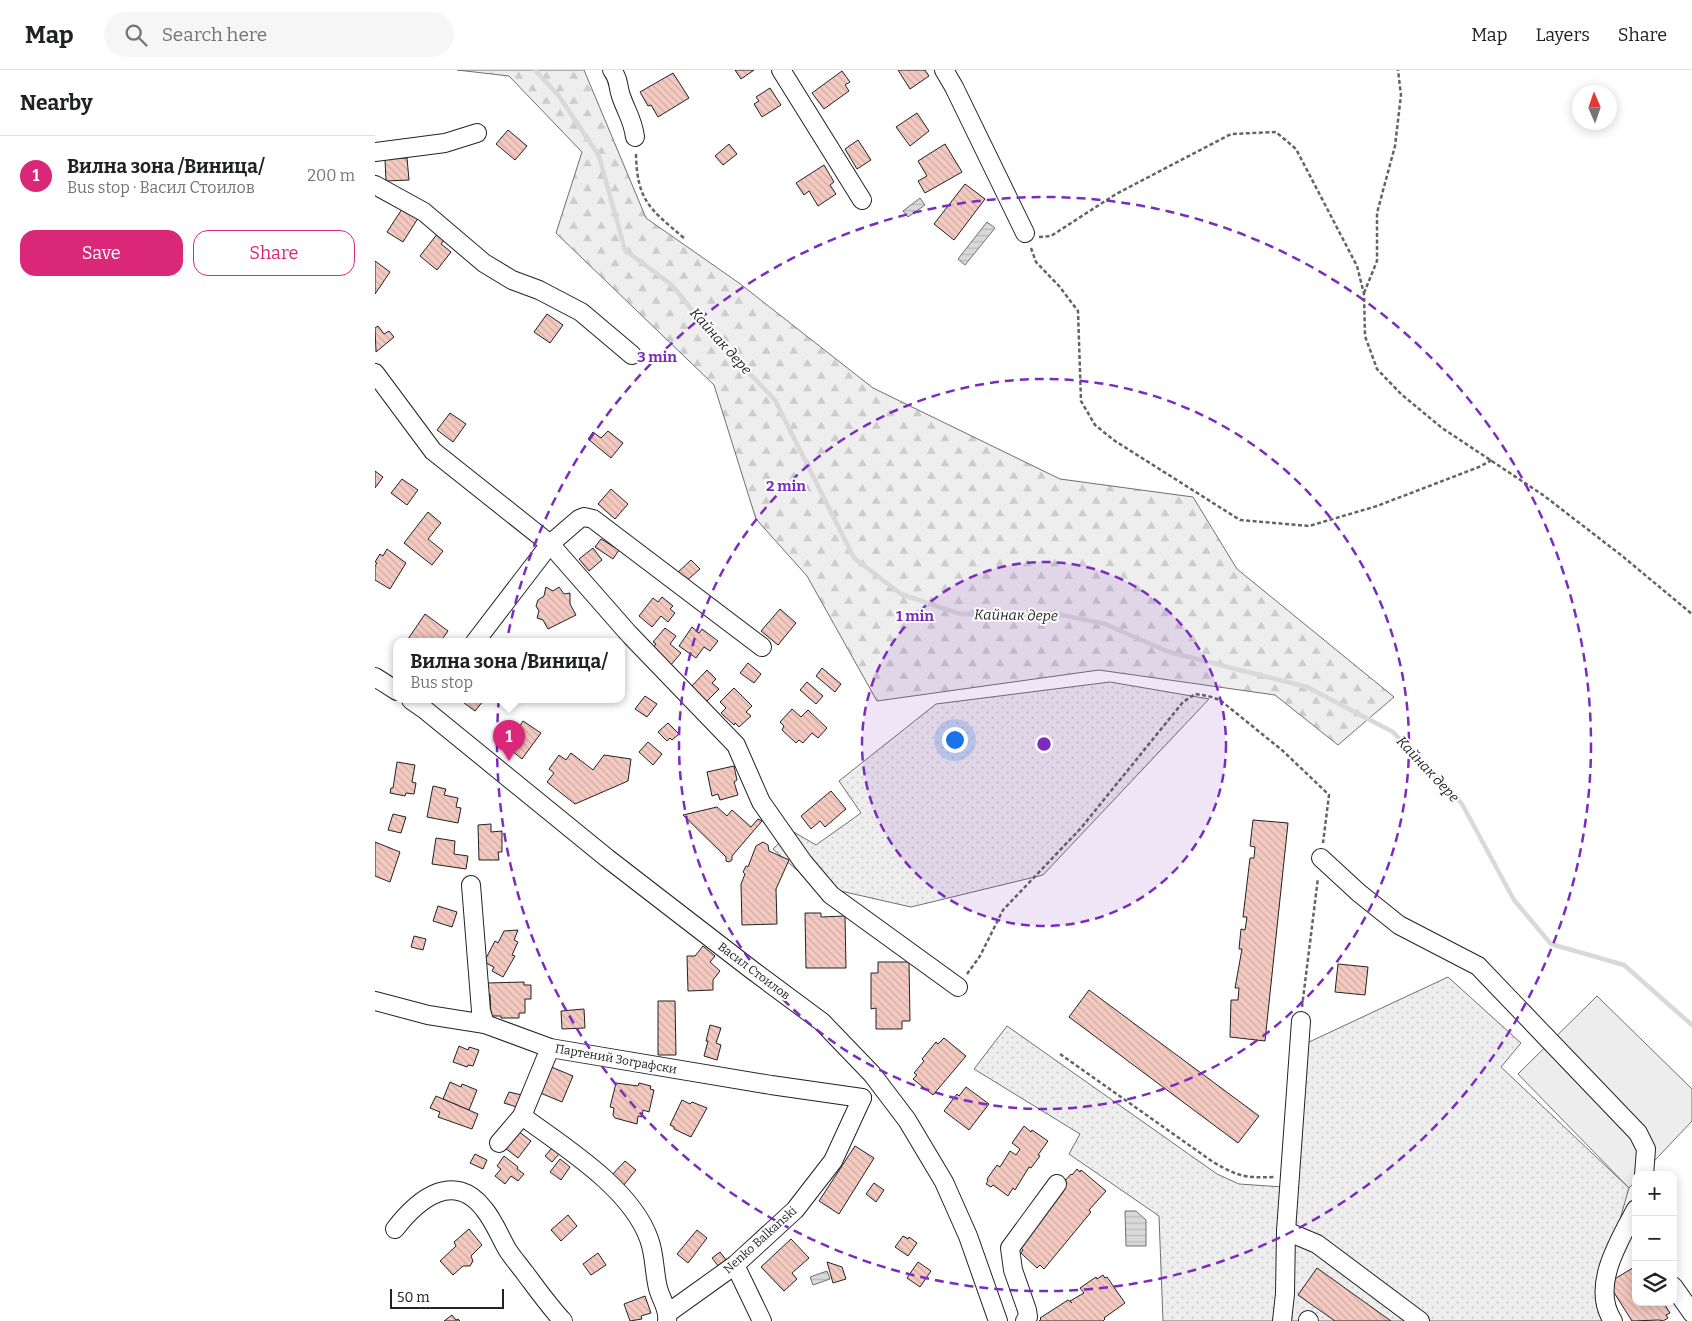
<!DOCTYPE html>
<meta charset="utf-8">
<style>
body{margin:0;font-family:Bitter,serif;background:#f6f6f6;color:#202124}
.controls{position:absolute;right:15px;bottom:15px;display:grid;overflow:hidden;border-radius:10px;box-shadow:0 2px 12px #0003}
.controls button{width:45px;height:45px;display:grid;place-items:center;padding:0;border:0;border-bottom:1px solid #e0e0e0;background:#fff;color:#202124;font:25px sans-serif}
.compass{position:absolute;left:1197px;top:15px;width:45px;height:45px;border-radius:50%;background:#fff;box-shadow:0 2px 12px #0003;rotate:358deg}
.scale{position:absolute;left:15px;bottom:12px;width:114px;box-sizing:border-box;padding-left:5px;border:2px solid #222;border-top:0;font-size:14px;line-height:18px;white-space:nowrap;color:#222;-webkit-text-stroke:4px #fff;paint-order:stroke}
.you{position:absolute;left:579px;top:669px;width:18px;height:18px;margin:-12px;border:4px solid #fff;border-radius:50%;background:#1a73e8;box-shadow:0 0 0 8px #1a73e833}
.badge{display:grid;place-items:center;width:32px;height:32px;border-radius:50%;background:#db2777;color:#fff;font-size:16px;font-weight:700}
.pin{position:absolute;translate:-50% -41px;filter:drop-shadow(0 1px 2px #0008)}
.pin::after{content:'';position:absolute;top:26px;width:18px;height:15px;background:inherit;clip-path:polygon(0 0,100% 0,50% 100%)}
.popup{position:absolute;left:18px;top:568px;width:232px;height:65px;box-sizing:border-box;display:grid;place-content:center;border-radius:10px;background:#fff;filter:drop-shadow(0 1px 4px #0005);font-size:16px;white-space:nowrap;color:#757577}
.popup b{font-size:19px;color:#202124}
.popup::after{content:'';position:absolute;left:50%;top:100%;margin-left:-10px;border:10px solid transparent;border-top-color:#fff}
.list{margin:0;padding:0;list-style:none}
h2{display:flex;justify-content:space-between;align-items:center;height:65px;margin:0;padding:0 20px;font-size:21px}
h2 small{font-size:16px;font-weight:400;color:#757577}
.list li{display:grid;grid-template-columns:32px 1fr auto;gap:15px;align-items:center;box-sizing:border-box;height:80px;padding:0 20px;border-top:1px solid #e0e0e0}
.list b{display:block;font-size:19px;white-space:nowrap}
.list p{margin:0;font-size:16px;white-space:nowrap;color:#757577}
.list em{font-size:16px;font-style:normal;color:#757577}
.actions{display:flex;gap:10px;padding:15px 20px}
.actions a{flex:1;padding:11px 0;border:1px solid #db2777;border-radius:15px;text-align:center;font-size:18px;color:#db2777}
.actions .main{background:#db2777;color:#fff}
.icon{flex:none;width:28px;height:28px;fill:none;stroke:currentColor;stroke-width:2;stroke-linecap:round;stroke-linejoin:round}
.map{position:relative;flex:none;width:1317px;height:1251px;overflow:hidden}
header{display:flex;align-items:center;gap:30px;box-sizing:border-box;height:70px;padding:0 25px;background:#fff;border-bottom:1px solid #e0e0e0}
header strong{font-size:24px}
nav{display:flex;gap:28px;margin-inline-start:auto;font-size:18px}
.search{width:350px;height:45px;background:#f6f6f6;display:flex;align-items:center;gap:12px;box-sizing:border-box;padding:0 18px;border-radius:28px;color:#757577;font-size:19px}
main{display:flex}
aside{flex:1;background:#fff}
.map>svg:first-child{display:block}
</style>
<header>
<strong>Map</strong>
<div class="search"><svg class="icon" aria-label="search" viewBox="0 0 24 24"><circle cx="10" cy="10" r="6"/><path d="M15 15l6 6"/></svg>Search here</div>
<nav><a>Map</a><a>Layers</a><a>Share</a></nav>
</header>
<main>
<aside>
<h2>Nearby<small></small></h2>
<ul class="list">
<li><span class="badge">1</span><div><b>Вилна зона /Виница/</b><p>Bus stop · Васил Стоилов</p></div><em>200 m</em></li>
</ul>
<div class="actions"><a class="main">Save</a><a>Share</a></div>
</aside>
<div class="map">
<svg width="1317" height="1251" viewBox="0 0 1317 1251">
<defs>
<pattern id="grass-dots" width="8" height="8" patternUnits="userSpaceOnUse" patternTransform="scale(1.25)"><rect width="8" height="8" fill="#eee"/><path d="M2 2h.1M6 6h.1" fill="none" stroke="#ccc" stroke-width="1.8" stroke-linecap="round"/></pattern>
<pattern id="forest-firs" width="22" height="20" patternUnits="userSpaceOnUse" patternTransform="scale(1.25)"><rect width="22" height="20" fill="#eee"/><path d="M5 1l3.5 6h-7zM16 11l3.5 6h-7z" fill="#ccc"/></pattern>
<pattern id="water-rules" width="6" height="5" patternUnits="userSpaceOnUse" patternTransform="scale(1.25)"><rect width="6" height="5" fill="#d9d9d9"/><path d="M0 2.5h6" fill="none" stroke="#bababa"/></pattern>
<pattern id="building-back-hatch" width="6" height="6" patternUnits="userSpaceOnUse" patternTransform="scale(1.25)"><rect width="6" height="6" fill="#f3c9c0"/><path d="M-1 5l2 2M0 0l6 6M5-1l2 2" fill="none" stroke="#d0aca5"/></pattern>
</defs>
<rect width="100%" height="100%" fill="#fff"/>
<!-- grass -->
<g fill="url(#grass-dots)" stroke="#6f6f6f">
<path d="M 735,612 L 834,629 L 668,805 L 536,837 L 439,815 L 398,779 L 417,761 L 441,775 L 486,743 L 464,711 L 561,634 Z"/>
<path d="M 1073,907 L 1146,973 L 1126,997 L 1254,1118 L 1221,1233 L 1234,1251 L 788,1251 L 784,1146 L 694,1084 L 705,1064 L 599,999 L 632,956 L 842,1104 L 864,1114 L 908,1117 L 917,980 Z"/>
</g>
<!-- forest -->
<path fill="url(#forest-firs)" stroke="#6f6f6f" d="M 82,0 L 209,0 L 271,148 L 364,213 L 498,318 L 685,409 L 818,427 L 862,499 L 1019,627 L 963,675 L 900,625 L 724,600 L 502,631 L 432,506 L 381,449 L 339,315 L 181,163 L 207,82 L 134,6 Z"/>
<!-- parking -->
<path fill="#ededed" stroke="#6f6f6f" d="M 1222,926 L 1317,1019 L 1317,1051 L 1266,1105 L 1261,1105 L 1261,1111 L 1254,1118 L 1143,1004 Z"/>
<!-- water -->
<g fill="url(#water-rules)" stroke="#6f6f6f">
<path d="M 545,128 L 550,135 L 533,147 L 528,141 Z"/>
<path d="M 612,152 L 620,158 L 590,195 L 583,189 Z"/>
<path d="M 750,1141 L 761,1141 L 771,1150 L 771,1176 L 751,1176 Z"/>
<path d="M 452,1201 L 455,1209 L 438,1215 L 435,1207 Z"/>
</g>
<g fill="none" stroke-linecap="round" stroke-linejoin="round">
<!-- stream -->
<path stroke="#d9d9d9" stroke-width="4.5" d="M 160,0 L 184,26 L 224,86 L 250,180 L 297,215 L 331,258 L 400,330 L 479,488 L 526,524 L 585,544 L 677,543 L 730,554 L 794,582 L 932,617 L 1018,662 L 1087,734 L 1139,830 L 1176,874 L 1249,895 L 1317,955"/>
</g>
<!-- building -->
<g fill="url(#building-back-hatch)" stroke="#222">
<path d="M 360,0 L 379,0 L 366,9 Z"/>
<path d="M 523,0 L 550,0 L 554,6 L 535,19 Z"/>
<path d="M 467,1 L 475,12 L 470,15 L 474,21 L 449,39 L 437,23 Z"/>
<path d="M 298,3 L 314,28 L 283,47 L 276,35 L 273,36 L 265,22 Z"/>
<path d="M 395,18 L 406,35 L 387,47 L 379,34 L 384,31 L 381,27 Z"/>
<path d="M 542,43 L 554,61 L 535,76 L 521,57 Z"/>
<path d="M 133,60 L 152,76 L 140,90 L 121,74 Z"/>
<path d="M 483,70 L 496,90 L 482,99 L 470,79 Z"/>
<path d="M 354,74 L 362,84 L 348,95 L 340,86 Z"/>
<path d="M 570,74 L 587,102 L 550,123 L 543,111 L 552,106 L 543,91 Z"/>
<path d="M 32,88 L 34,110 L 11,111 L 10,89 Z"/>
<path d="M 449,95 L 459,112 L 455,115 L 461,124 L 443,136 L 434,121 L 429,125 L 421,113 Z"/>
<path d="M 590,114 L 610,129 L 579,170 L 559,154 Z"/>
<path d="M 29,136 L 45,145 L 28,172 L 12,162 Z"/>
<path d="M 63,163 L 70,169 L 66,174 L 76,182 L 62,200 L 45,186 Z"/>
<path d="M 0,191 L 15,202 L 0,224 Z"/>
<path d="M 172,244 L 188,255 L 175,273 L 159,262 Z"/>
<path d="M 3,256 L 9,264 L 14,261 L 19,267 L 1,282 L 0,258 Z"/>
<path d="M 75,343 L 91,354 L 78,372 L 62,360 Z"/>
<path d="M 233,361 L 248,373 L 236,388 L 213,369 L 218,362 L 226,368 Z"/>
<path d="M 0,401 L 8,407 L 0,418 Z"/>
<path d="M 27,409 L 43,420 L 32,435 L 16,423 Z"/>
<path d="M 236,419 L 253,434 L 240,449 L 223,434 Z"/>
<path d="M 53,442 L 66,453 L 53,469 L 68,481 L 57,495 L 29,473 Z"/>
<path d="M 226,469 L 244,480 L 238,489 L 220,477 Z"/>
<path d="M 218,478 L 227,490 L 214,501 L 204,489 Z"/>
<path d="M 12,479 L 31,493 L 15,519 L 0,510 L 0,496 L 2,493 L 0,492 L 5,484 L 8,486 Z"/>
<path d="M 316,490 L 325,499 L 309,513 L 301,504 Z"/>
<path d="M 171,517 L 178,521 L 184,517 L 189,524 L 195,523 L 195,534 L 201,545 L 173,559 L 168,550 L 162,548 L 164,541 L 161,536 L 163,530 L 169,526 Z"/>
<path d="M 287,527 L 298,536 L 295,539 L 300,543 L 293,552 L 286,546 L 277,557 L 264,546 L 278,528 L 283,532 Z"/>
<path d="M 405,539 L 421,553 L 403,575 L 386,561 Z"/>
<path d="M 50,544 L 73,561 L 65,572 L 31,572 Z"/>
<path d="M 317,557 L 324,563 L 327,559 L 343,571 L 335,581 L 329,577 L 321,588 L 304,576 Z"/>
<path d="M 290,558 L 301,566 L 295,574 L 306,583 L 295,596 L 276,580 L 281,574 L 278,572 Z"/>
<path d="M 373,593 L 386,604 L 379,613 L 365,603 Z"/>
<path d="M 447,598 L 466,614 L 460,622 L 441,606 Z"/>
<path d="M 332,600 L 341,609 L 337,613 L 344,619 L 329,634 L 314,619 Z"/>
<path d="M 432,612 L 448,626 L 441,634 L 425,620 Z"/>
<path d="M 359,618 L 377,636 L 371,642 L 376,646 L 364,657 L 360,653 L 359,655 L 346,643 L 351,638 L 345,632 Z"/>
<path d="M 270,626 L 282,634 L 272,647 L 260,639 Z"/>
<path d="M 85,630 L 109,630 L 100,641 Z"/>
<path d="M 417,639 L 426,647 L 433,640 L 452,658 L 443,668 L 437,663 L 428,673 L 424,670 L 421,673 L 407,660 L 409,656 L 405,652 Z"/>
<path d="M 148,651 L 166,663 L 147,689 L 137,681 L 145,669 L 139,665 Z"/>
<path d="M 293,653 L 304,664 L 297,670 L 295,668 L 292,671 L 283,662 Z"/>
<path d="M 273,672 L 287,684 L 278,695 L 264,682 Z"/>
<path d="M 196,683 L 218,700 L 229,685 L 256,689 L 253,711 L 200,734 L 172,712 L 179,703 L 174,699 L 184,685 L 191,690 Z"/>
<path d="M 22,692 L 40,695 L 37,712 L 41,713 L 39,724 L 31,723 L 30,726 L 15,723 L 16,718 L 18,718 Z"/>
<path d="M 359,696 L 362,710 L 359,712 L 363,725 L 345,730 L 343,724 L 337,726 L 332,702 Z"/>
<path d="M 58,716 L 71,719 L 69,725 L 83,728 L 81,737 L 86,738 L 83,753 L 52,747 Z"/>
<path d="M 456,721 L 471,739 L 450,757 L 445,751 L 436,759 L 426,746 Z"/>
<path d="M 342,737 L 352,746 L 357,740 L 376,757 L 383,749 L 387,751 L 357,786 L 357,790 L 354,792 L 351,791 L 351,787 L 308,745 Z"/>
<path d="M 18,744 L 31,747 L 26,763 L 13,760 Z"/>
<path d="M 878,750 L 913,753 L 890,971 L 855,967 L 856,930 L 863,930 L 864,918 L 860,918 L 867,879 L 864,879 L 866,859 L 870,860 L 872,847 L 868,847 L 875,788 L 879,788 L 880,777 L 875,776 Z"/>
<path d="M 116,754 L 116,762 L 127,761 L 127,782 L 123,782 L 124,790 L 104,790 L 103,755 Z"/>
<path d="M 61,768 L 80,771 L 79,784 L 93,786 L 91,799 L 57,794 Z"/>
<path d="M 0,772 L 25,782 L 15,812 L 0,806 Z"/>
<path d="M 388,772 L 393,775 L 394,781 L 414,790 L 401,819 L 402,854 L 367,855 L 366,814 L 370,804 L 368,802 L 371,796 L 373,797 L 381,776 Z"/>
<path d="M 63,836 L 82,842 L 77,857 L 58,851 Z"/>
<path d="M 430,843 L 446,843 L 446,847 L 470,846 L 471,898 L 431,898 Z"/>
<path d="M 143,860 L 139,870 L 143,872 L 137,885 L 140,886 L 128,907 L 117,901 L 119,897 L 109,892 L 120,871 L 123,873 L 129,861 Z"/>
<path d="M 39,866 L 51,869 L 48,880 L 36,877 Z"/>
<path d="M 328,876 L 340,886 L 335,892 L 345,901 L 338,910 L 338,920 L 313,921 L 312,886 L 320,886 Z"/>
<path d="M 503,892 L 534,892 L 535,951 L 527,951 L 527,959 L 501,959 L 501,938 L 496,939 L 496,903 L 503,903 Z"/>
<path d="M 963,894 L 993,897 L 990,925 L 960,922 Z"/>
<path d="M 149,912 L 149,915 L 156,915 L 156,929 L 150,929 L 150,943 L 144,943 L 144,948 L 126,948 L 126,946 L 116,946 L 115,924 L 112,924 L 112,913 Z"/>
<path d="M 714,920 L 884,1046 L 863,1073 L 694,947 Z"/>
<path d="M 283,931 L 300,931 L 301,985 L 283,985 Z"/>
<path d="M 209,939 L 210,958 L 187,959 L 186,941 Z"/>
<path d="M 335,955 L 346,958 L 341,973 L 346,975 L 342,990 L 329,986 L 333,971 L 331,971 Z"/>
<path d="M 569,968 L 591,986 L 558,1025 L 538,1009 L 542,1005 L 539,1003 L 549,991 L 547,989 L 561,972 L 563,974 Z"/>
<path d="M 84,976 L 93,980 L 94,977 L 104,980 L 98,996 L 93,995 L 92,997 L 78,992 Z"/>
<path d="M 174,996 L 198,1006 L 187,1032 L 163,1022 Z"/>
<path d="M 75,1012 L 86,1017 L 87,1014 L 102,1020 L 94,1040 L 68,1029 Z"/>
<path d="M 241,1013 L 263,1016 L 264,1013 L 276,1016 L 275,1019 L 279,1020 L 274,1042 L 268,1040 L 267,1047 L 263,1046 L 262,1054 L 240,1048 L 238,1045 L 239,1038 L 235,1037 Z"/>
<path d="M 591,1017 L 614,1034 L 594,1060 L 569,1041 L 582,1024 L 584,1026 Z"/>
<path d="M 134,1022 L 151,1026 L 145,1038 L 129,1033 Z"/>
<path d="M 61,1026 L 103,1044 L 97,1059 L 63,1047 L 65,1042 L 55,1038 Z"/>
<path d="M 307,1030 L 315,1034 L 317,1032 L 332,1038 L 316,1067 L 299,1059 L 299,1057 L 295,1055 Z"/>
<path d="M 649,1056 L 656,1062 L 657,1060 L 673,1071 L 663,1085 L 665,1086 L 656,1098 L 654,1097 L 640,1120 L 638,1118 L 633,1126 L 618,1115 L 616,1117 L 611,1114 L 613,1111 L 612,1109 L 622,1095 L 625,1097 L 635,1081 L 641,1085 L 645,1079 L 637,1073 Z"/>
<path d="M 143,1061 L 156,1071 L 143,1088 L 130,1078 Z"/>
<path d="M 480,1076 L 499,1088 L 464,1144 L 444,1131 Z"/>
<path d="M 177,1078 L 184,1084 L 177,1092 L 170,1086 Z"/>
<path d="M 100,1084 L 112,1090 L 108,1099 L 95,1093 Z"/>
<path d="M 129,1086 L 143,1097 L 142,1099 L 149,1104 L 143,1111 L 136,1106 L 130,1114 L 120,1106 L 126,1099 L 122,1096 Z"/>
<path d="M 185,1089 L 195,1097 L 186,1110 L 175,1102 Z"/>
<path d="M 250,1091 L 261,1100 L 248,1116 L 236,1106 Z"/>
<path d="M 702,1099 L 705,1102 L 706,1100 L 731,1121 L 714,1140 L 716,1142 L 669,1199 L 665,1195 L 662,1198 L 646,1183 L 648,1180 L 640,1173 L 675,1133 L 679,1135 L 678,1134 L 688,1122 L 684,1118 L 696,1104 L 697,1105 Z"/>
<path d="M 499,1113 L 509,1120 L 501,1132 L 491,1124 Z"/>
<path d="M 193,1145 L 202,1156 L 186,1171 L 176,1160 Z"/>
<path d="M 94,1159 L 107,1175 L 96,1186 L 98,1191 L 95,1196 L 88,1196 L 78,1205 L 65,1191 L 81,1176 L 79,1172 Z"/>
<path d="M 322,1160 L 332,1168 L 313,1193 L 302,1184 Z"/>
<path d="M 528,1166 L 533,1169 L 534,1167 L 542,1173 L 533,1186 L 520,1177 Z"/>
<path d="M 416,1169 L 434,1188 L 417,1203 L 422,1209 L 409,1221 L 386,1197 Z"/>
<path d="M 345,1182 L 352,1191 L 344,1197 L 337,1188 Z"/>
<path d="M 223,1183 L 231,1195 L 216,1205 L 208,1194 Z"/>
<path d="M 452,1192 L 467,1197 L 471,1209 L 458,1213 Z"/>
<path d="M 543,1192 L 556,1201 L 545,1217 L 532,1208 Z"/>
<path d="M 1261,1196 L 1261,1232 L 1288,1232 L 1295,1243 L 1291,1245 L 1293,1248 L 1288,1251 L 1284,1250 L 1257,1251 L 1233,1213 Z"/>
<path d="M 942,1198 L 1016,1251 L 960,1251 L 923,1225 Z"/>
<path d="M 728,1205 L 730,1208 L 732,1207 L 750,1233 L 729,1248 L 730,1249 L 728,1251 L 664,1251 L 666,1249 L 665,1248 L 693,1230 L 697,1233 L 695,1231 L 709,1223 L 705,1218 L 721,1207 L 722,1209 Z"/>
<path d="M 270,1226 L 276,1243 L 266,1246 L 267,1249 L 255,1251 L 249,1234 Z"/>
<path d="M 77,1245 L 81,1250 L 83,1249 L 85,1251 L 69,1251 Z"/>
</g>
<g fill="none" stroke-linecap="round" stroke-linejoin="round">
<defs>
<g id="minor">
<path d="M 237,0 C 245,10 242,15 246,26 C 251,41 258,50 260,67"/>
<path d="M 406,0 L 487,130"/>
<path d="M 569,0 L 579,17 L 650,163"/>
<path d="M 0,82 L 70,73 L 102,63"/>
<path d="M 0,115 L 49,142 L 109,193 L 137,210 L 164,220 L 206,242 L 257,285"/>
<path d="M 0,303 L 58,381 L 175,474 L 100,572"/>
<path d="M 387,577 L 218,449 L 209,447 L 204,449 L 175,474 L 254,564 L 361,675 L 386,732 L 428,792 L 456,825 L 583,917"/>
<path d="M 0,607 L 22,621"/>
<path d="M 36,630 L 49,639 L 232,788 L 377,900 L 447,952 L 497,1004 L 532,1050 L 569,1112 L 593,1166 L 623,1251"/>
<path d="M 946,788 L 984,823 L 1024,855 L 1103,896 L 1263,1063 L 1271,1079 L 1269,1105"/>
<path d="M 96,815 L 106,941 L 110,954"/>
<path d="M 0,931 L 53,945 L 110,954 L 175,978 L 396,1015 L 487,1028"/>
<path d="M 147,1046 C 189,1077 256,1118 274,1169 C 280,1185 279,1202 283,1218 C 286,1230 294,1239 292,1251"/>
<path d="M 124,1073 L 147,1046 L 175,978"/>
<path d="M 20,1159 C 43,1129 79,1100 109,1139 C 119,1151 124,1165 132,1179 C 137,1187 144,1195 150,1203 C 162,1219 174,1236 188,1251"/>
<path d="M 911,1161 L 942,1174 L 1045,1251"/>
<path d="M 360,1195 L 387,1251"/>
<path d="M 1298,1216 L 1317,1243"/>
<path d="M 293,1243 L 360,1195 L 420,1140 L 458,1091 L 487,1028"/>
<path d="M 933,1250 L 934,1251"/>
<path d="M 650,1251 L 653,1247 L 652,1240 L 638,1200 L 635,1178 L 682,1114"/>
<path d="M 907,1251 L 910,1224 L 911,1161 L 926,951"/>
<path d="M 1238,1251 C 1215,1217 1244,1171 1261,1139"/>
</g>
</defs>
<!-- minor casing -->
<use href="#minor" stroke="#222" stroke-width="20"/>
<!-- path -->
<g stroke="#646464" stroke-width="2.5" stroke-dasharray="4 2.5" stroke-linecap="butt">
<path d="M 261,84 C 262,131 275,139 309,168"/>
<path d="M 664,167 L 676,166 L 741,124 L 856,64 L 901,62 L 921,79 L 982,196 L 989,224 L 990,266 L 1002,299 L 1026,324 L 1067,358 L 1168,425 L 1246,485 L 1317,544"/>
<path d="M 656,178 L 661,192 L 684,216 L 703,241 L 706,331 L 720,355 L 740,371 L 865,450 L 934,456 L 1002,436 L 1104,397 L 1117,390"/>
<path d="M 989,223 L 1002,191 L 1002,143 L 1020,76 L 1026,25 L 1023,0"/>
<path d="M 592,904 L 605,886 L 628,840 L 706,758 L 808,632 L 820,624 L 833,626 L 845,630 L 908,681 L 954,725 L 948,773"/>
<path d="M 927,937 L 943,808"/>
<path d="M 685,984 L 838,1092 C 864,1107 870,1108 900,1107"/>
</g>
<!-- minor -->
<use href="#minor" stroke="#fff" stroke-width="18"/>
</g>
<!-- distance rings -->
<circle cx="669" cy="674" r="182" fill="#7b2cbf" fill-opacity=".12"/>
<g fill="none" stroke="#7b2cbf" stroke-width="2.5" stroke-dasharray="9 6">
<circle cx="669" cy="674" r="182"/>
<circle cx="669" cy="674" r="365"/>
<circle cx="669" cy="674" r="547"/>
</g>
<g text-anchor="middle" stroke-width="4" stroke-linejoin="round" paint-order="stroke">
<!-- street labels -->
<g font-size="12" fill="#222" stroke="#fff">
<text transform="translate(379 901) rotate(37)" y="4">Васил Стоилов</text>
<text transform="translate(241 989) rotate(10)" y="4">Партений Зографски</text>
<text transform="translate(385 1170) rotate(-42)" y="4">Nenko Balkanski</text>
</g>
<!-- water labels -->
<g font-size="14" font-style="italic" fill="#222" stroke="#fff">
<text transform="translate(346 271) rotate(48)" y="5">Кайнак дере</text>
<text transform="translate(641 545) rotate(1)" y="5">Кайнак дере</text>
<text transform="translate(1053 699) rotate(47)" y="5">Кайнак дере</text>
</g>
</g>
<circle cx="669" cy="674" r="8" fill="#7b2cbf" stroke="#fff" stroke-width="2.5"/>
<g font-size="15" text-anchor="middle" font-weight="bold" fill="#7b2cbf" stroke="#fff" stroke-width="4" stroke-linejoin="round" paint-order="stroke">
<text x="282" y="292">3 min</text>
<text x="411" y="421">2 min</text>
<text x="540" y="551">1 min</text>
</g>
</svg>
<div class="controls">
<button>+</button>
<button>−</button>
<button><svg class="icon" aria-label="layers" viewBox="0 0 24 24"><path d="M12 4l9 5-9 5-9-5zM3 14l9 5 9-5"/></svg></button>
</div>
<svg class="compass" viewBox="-18 -18 36 36"><path d="M0-13l5 13h-10z" fill="#e53935"/><path d="M0 13l5-13h-10z" fill="#757577"/></svg>
<div class="scale">50 m</div>
<div class="you"></div>
<div class="pin badge" style="left:134px;top:691px">1</div>
<div class="popup"><b>Вилна зона /Виница/</b>Bus stop</div>
</div>
</main>
